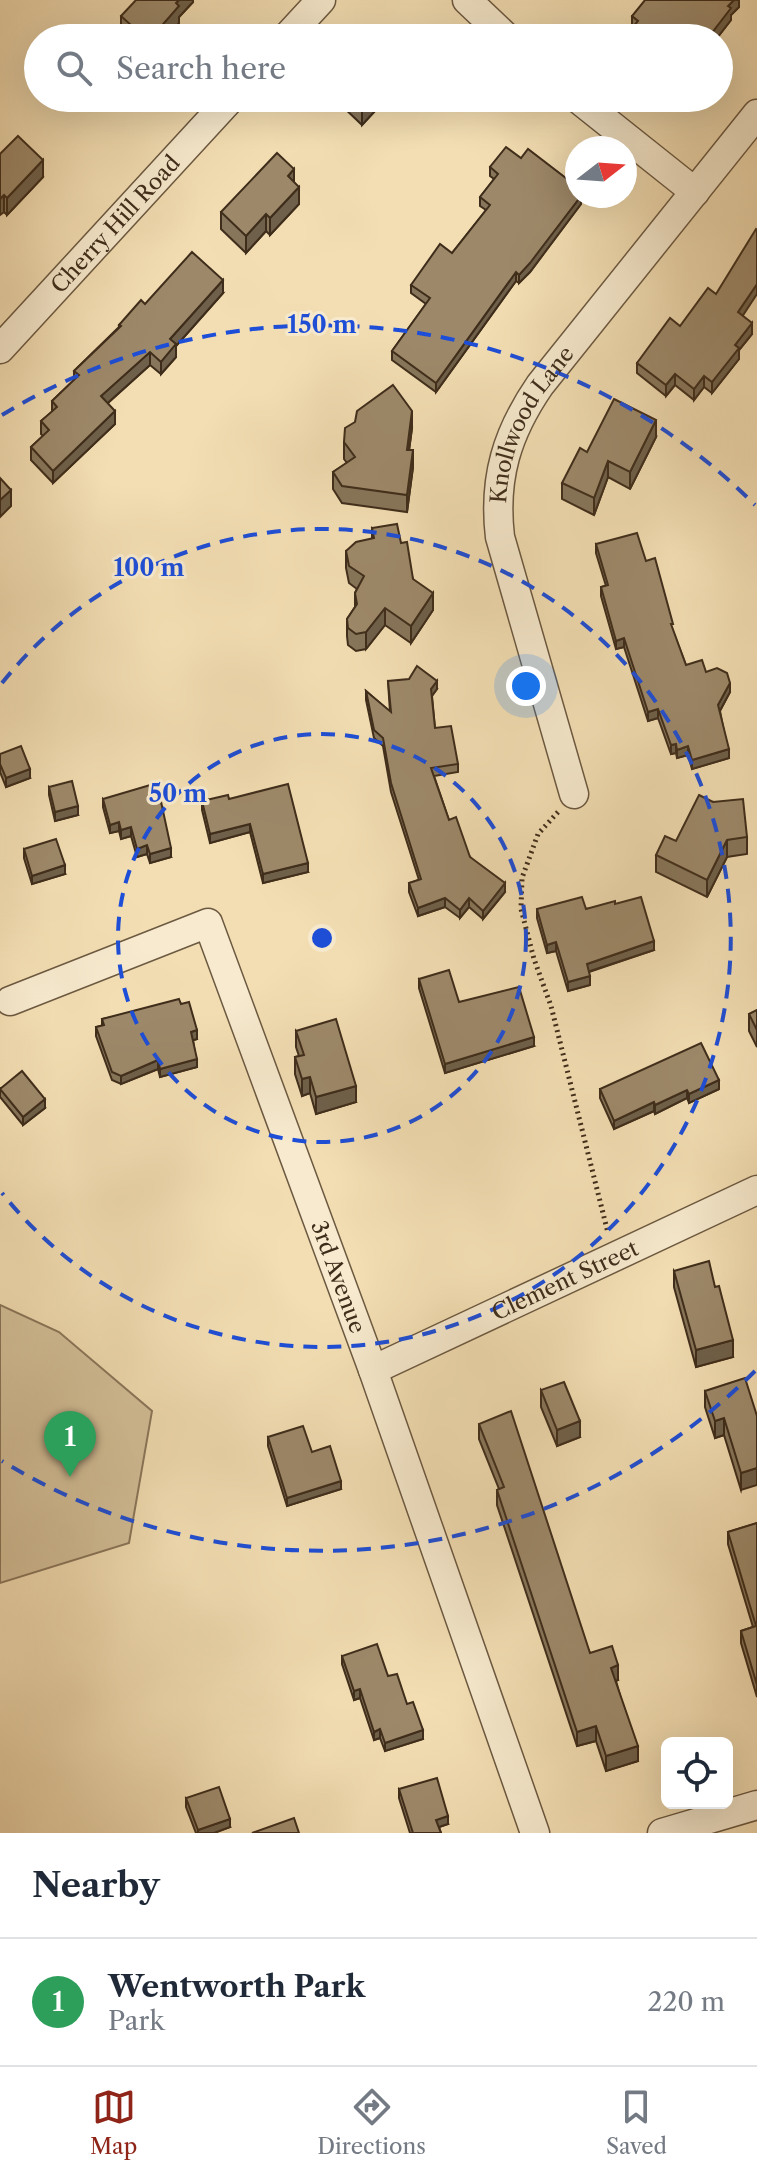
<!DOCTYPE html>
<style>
body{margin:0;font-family:"Libre Caslon Text",serif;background:#f6f6f7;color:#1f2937}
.controls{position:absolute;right:24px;bottom:24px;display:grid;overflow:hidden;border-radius:12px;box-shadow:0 8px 32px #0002}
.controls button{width:72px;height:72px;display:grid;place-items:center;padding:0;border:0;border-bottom:2px solid #e0e1e3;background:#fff;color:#1f2937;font:40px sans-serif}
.compass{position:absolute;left:565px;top:136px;width:72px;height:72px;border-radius:50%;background:#fff;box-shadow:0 8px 32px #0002;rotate:73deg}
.you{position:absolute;left:526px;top:686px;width:28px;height:28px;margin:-20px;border:6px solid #fff;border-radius:50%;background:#1a73e8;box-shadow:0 0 0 12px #1a73e833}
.badge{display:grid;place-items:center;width:52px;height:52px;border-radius:50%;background:#8f2418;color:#fff;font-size:26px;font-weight:700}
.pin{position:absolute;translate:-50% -66px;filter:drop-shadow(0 2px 4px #0008)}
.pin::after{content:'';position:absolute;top:42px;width:28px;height:24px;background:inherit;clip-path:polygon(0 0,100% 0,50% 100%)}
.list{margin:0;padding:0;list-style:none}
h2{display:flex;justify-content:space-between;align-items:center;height:104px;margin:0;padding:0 32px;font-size:34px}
h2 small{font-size:26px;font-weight:400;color:#747a83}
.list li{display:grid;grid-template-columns:52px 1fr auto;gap:24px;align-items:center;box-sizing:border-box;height:128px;padding:0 32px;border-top:2px solid #e0e1e3}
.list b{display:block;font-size:30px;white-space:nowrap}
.list p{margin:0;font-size:26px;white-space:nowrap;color:#747a83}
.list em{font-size:26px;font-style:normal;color:#747a83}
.icon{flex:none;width:44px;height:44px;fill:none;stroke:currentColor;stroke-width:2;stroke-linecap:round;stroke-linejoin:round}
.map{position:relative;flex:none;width:757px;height:1833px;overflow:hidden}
.search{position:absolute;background:#fff;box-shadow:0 8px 32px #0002;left:24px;right:24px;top:24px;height:88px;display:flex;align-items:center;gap:20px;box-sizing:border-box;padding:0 28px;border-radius:44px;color:#747a83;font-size:30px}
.sheet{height:232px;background:#fff}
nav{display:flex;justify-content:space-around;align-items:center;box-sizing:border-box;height:112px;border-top:2px solid #e0e1e3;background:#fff;font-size:22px;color:#747a83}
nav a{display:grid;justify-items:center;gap:4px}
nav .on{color:#8f2418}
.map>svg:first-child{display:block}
</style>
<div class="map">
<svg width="757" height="1833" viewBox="0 0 757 1833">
<rect width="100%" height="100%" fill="#f3deb3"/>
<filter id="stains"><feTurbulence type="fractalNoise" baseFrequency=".0025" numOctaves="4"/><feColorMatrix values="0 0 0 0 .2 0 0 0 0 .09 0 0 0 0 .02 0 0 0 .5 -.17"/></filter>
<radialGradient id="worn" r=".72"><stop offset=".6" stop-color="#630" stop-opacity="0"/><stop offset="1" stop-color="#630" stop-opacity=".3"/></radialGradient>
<!-- green -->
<path fill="#d4c099" stroke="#8a765a" stroke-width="2" d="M 0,1305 L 59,1332 L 152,1411 L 129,1543 L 0,1583 Z"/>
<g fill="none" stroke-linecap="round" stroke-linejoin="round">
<defs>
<g id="minor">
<path d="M 467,0 L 507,38"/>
<path d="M 286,38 L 321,0"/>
<path d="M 577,98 L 695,192"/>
<path id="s1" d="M 0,349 L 231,98"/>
<path id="s2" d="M 574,794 L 500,537 C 493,478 507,433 540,385 L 757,114"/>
<path id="s3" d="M 10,1001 L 208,923 L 373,1370 L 535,1833"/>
<path id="s4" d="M 373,1370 L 757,1190"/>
<path d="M 662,1833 L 757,1805"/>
</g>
</defs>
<!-- minor casing -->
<use href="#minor" stroke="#6c5941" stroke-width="31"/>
<!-- path -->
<path stroke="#3f2d1b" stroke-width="5" stroke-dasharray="2 4" stroke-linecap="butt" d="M 558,812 L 538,834 L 522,878 L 521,909 L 534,959 L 551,1006 L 608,1233"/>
<!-- minor -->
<use href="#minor" stroke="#f7eace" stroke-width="28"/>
</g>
<!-- wall -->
<g fill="#87765b" stroke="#3f2d1b" stroke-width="2">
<path d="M 193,0 L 193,2 L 179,17 L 179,23 L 166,38 L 127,38 L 121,33 L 121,16 Z"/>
<path d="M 739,0 L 739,7 L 731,15 L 731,20 L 717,38 L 628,38 L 628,33 L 632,28 L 632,16 Z"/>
<path d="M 338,98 L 387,98 L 362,125 L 338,102 Z"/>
<path d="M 0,154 L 43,177 L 7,215 L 4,212 Z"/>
<path d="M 521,158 L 571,187 L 581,204 L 530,272 L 519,283 L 516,281 L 436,392 L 392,360 L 392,351 L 426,304 L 411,293 L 411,285 L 452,253 L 486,210 L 480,206 L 480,197 L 494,179 L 490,176 L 490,167 Z"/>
<path d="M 294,183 L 299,204 L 270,235 L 266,231 L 246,253 L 221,229 L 221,212 Z"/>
<path d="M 223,293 L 176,346 L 176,357 L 161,374 L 150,365 L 108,403 L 115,424 L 53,483 L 31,460 L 31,447 L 43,436 L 41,434 L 41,421 L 52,412 L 52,401 L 74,380 L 74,371 L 119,327 L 119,325 L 145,304 Z"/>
<path d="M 743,316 L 752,334 L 739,350 L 739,359 L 712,393 L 704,387 L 694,400 L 675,385 L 666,396 L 637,373 L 637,363 L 680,326 Z"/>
<path d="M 412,428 L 409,450 L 413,467 L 407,512 L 342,503 L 333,489 L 333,472 L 347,463 L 344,459 L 344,442 Z"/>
<path d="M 656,437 L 630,489 L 608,477 L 594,515 L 562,499 L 562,483 L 587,452 Z"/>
<path d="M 372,528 L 401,543 L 413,579 L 433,610 L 411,643 L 385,625 L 366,649 L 356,651 L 348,645 L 347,636 L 347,619 L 355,607 L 355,593 L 357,589 L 349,583 L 346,568 L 346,551 L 372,539 Z"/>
<path d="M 596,544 L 646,561 L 686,665 L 706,672 L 730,692 L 720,711 L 729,758 L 692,769 L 688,755 L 677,758 L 676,753 L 671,754 L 658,718 L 648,721 L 624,647 L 616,649 L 601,596 L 601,587 L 606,586 L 596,553 Z"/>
<path d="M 388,681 L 437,689 L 432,696 L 435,728 L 458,764 L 458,772 L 434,776 L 449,820 L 470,857 L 505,892 L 483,919 L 469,907 L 460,918 L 445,907 L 418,916 L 409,892 L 409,883 L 419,880 L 391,792 L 383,746 L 374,738 L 366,700 L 366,691 L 390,712 Z"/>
<path d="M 0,754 L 30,778 L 6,787 L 0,772 Z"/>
<path d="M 49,787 L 78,815 L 55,821 L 49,795 Z"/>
<path d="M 103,799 L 171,857 L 150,863 L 147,854 L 137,857 L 131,836 L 121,839 L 119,831 L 110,833 L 103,807 Z"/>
<path d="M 229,799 L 308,872 L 263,883 L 250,832 L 210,843 L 202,810 L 202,801 Z"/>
<path d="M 713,802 L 747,837 L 747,854 L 727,857 L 707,897 L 656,872 L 656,855 L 676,841 Z"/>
<path d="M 24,849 L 65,874 L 32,884 L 24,858 Z"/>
<path d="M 615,904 L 654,950 L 589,972 L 590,985 L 568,991 L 556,951 L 547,953 L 537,918 L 537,909 L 586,909 Z"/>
<path d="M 419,979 L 459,1002 L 534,1046 L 445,1073 L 419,988 Z"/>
<path d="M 181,1004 L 197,1039 L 193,1040 L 197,1067 L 160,1077 L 158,1069 L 121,1084 L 112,1080 L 96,1036 L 96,1027 L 102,1026 L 102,1019 Z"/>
<path d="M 757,1010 L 757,1047 L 749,1031 L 749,1014 Z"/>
<path d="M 296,1031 L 356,1102 L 316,1114 L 310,1093 L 302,1096 L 295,1074 L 295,1057 L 299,1056 L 296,1047 Z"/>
<path d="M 0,1088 L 45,1108 L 23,1125 L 0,1097 Z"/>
<path d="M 600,1089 L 719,1089 L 689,1103 L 687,1098 L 655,1114 L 654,1111 L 614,1129 L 600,1098 Z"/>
<path d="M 674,1271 L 733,1357 L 696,1367 L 674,1287 Z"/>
<path d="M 541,1390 L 580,1437 L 557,1446 L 541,1407 Z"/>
<path d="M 705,1391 L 757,1416 L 741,1490 L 724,1435 L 715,1438 L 705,1407 Z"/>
<path d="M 479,1424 L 590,1653 L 618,1680 L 616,1681 L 638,1761 L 606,1771 L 596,1741 L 577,1746 L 497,1505 L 497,1490 L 499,1489 L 479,1439 Z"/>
<path d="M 268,1437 L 312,1452 L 341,1489 L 287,1506 L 268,1446 Z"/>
<path d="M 757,1523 L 757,1697 L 741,1643 L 741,1631 L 753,1627 L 728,1544 L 728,1532 Z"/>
<path d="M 342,1656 L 388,1676 L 407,1704 L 423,1739 L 385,1751 L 380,1738 L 374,1740 L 360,1698 L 354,1700 L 342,1664 Z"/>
<path d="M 399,1789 L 448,1824 L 439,1827 L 441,1833 L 410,1833 L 399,1798 Z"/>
<path d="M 186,1798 L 230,1827 L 214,1833 L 196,1833 L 186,1807 Z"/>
</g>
<!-- shaded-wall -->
<g fill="#6e604a" stroke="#3f2d1b" stroke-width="2">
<path d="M 179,0 L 193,0 L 193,2 L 179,17 L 179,23 L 166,38 L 151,38 Z"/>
<path d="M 734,0 L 739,0 L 739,7 L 731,15 L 731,20 L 717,38 L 711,38 L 711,34 L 728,6 Z"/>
<path d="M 706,30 L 706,38 L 700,38 Z"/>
<path d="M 371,98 L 387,98 L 362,125 L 362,108 Z"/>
<path d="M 43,160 L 43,177 L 7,215 L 7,198 Z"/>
<path d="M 294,169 L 294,186 L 288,176 Z"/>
<path d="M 299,187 L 299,204 L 270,235 L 270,218 Z"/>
<path d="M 4,195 L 4,212 L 0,215 L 0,199 Z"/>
<path d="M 581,196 L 581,204 L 530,272 L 519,283 L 519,275 Z"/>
<path d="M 266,214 L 266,231 L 246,253 L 246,236 Z"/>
<path d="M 516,272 L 516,281 L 436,392 L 436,383 Z"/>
<path d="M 223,280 L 223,293 L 176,346 L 176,357 L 161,374 L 161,362 L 170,339 Z"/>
<path d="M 757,284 L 757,294 L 738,323 L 738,312 Z"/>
<path d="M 752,323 L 752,334 L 739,350 L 739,359 L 712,393 L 712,382 L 735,345 Z"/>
<path d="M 150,352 L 150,365 L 101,409 L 101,396 Z"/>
<path d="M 675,374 L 675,385 L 666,396 L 666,385 Z"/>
<path d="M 704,376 L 704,387 L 694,400 L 694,389 Z"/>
<path d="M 115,411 L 115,424 L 53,483 L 53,471 Z"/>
<path d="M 412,411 L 412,428 L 407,466 L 407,450 Z"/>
<path d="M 656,420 L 656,437 L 630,489 L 630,472 Z"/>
<path d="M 413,450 L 413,467 L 407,512 L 407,495 Z"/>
<path d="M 608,461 L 608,477 L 594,515 L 594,498 Z"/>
<path d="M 11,490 L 11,506 L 0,517 L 0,500 Z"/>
<path d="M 433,593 L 433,610 L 411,643 L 411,626 Z"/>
<path d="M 385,608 L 385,625 L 366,649 L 366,632 Z"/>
<path d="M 624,638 L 624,647 L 616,649 L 616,641 Z"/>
<path d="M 437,681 L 437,689 L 431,697 L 431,689 Z"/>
<path d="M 730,683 L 730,692 L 718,714 L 718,705 Z"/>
<path d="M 658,709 L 658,718 L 648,721 L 648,712 Z"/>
<path d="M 676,744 L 676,753 L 671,754 L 671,745 Z"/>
<path d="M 688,746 L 688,755 L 677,758 L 677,750 Z"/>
<path d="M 729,749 L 729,758 L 692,769 L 692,760 Z"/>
<path d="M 30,769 L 30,778 L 6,787 L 6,778 Z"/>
<path d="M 78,806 L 78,815 L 55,821 L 55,812 Z"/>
<path d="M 119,822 L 119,831 L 110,833 L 110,825 Z"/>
<path d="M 250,824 L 250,832 L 210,843 L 210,834 Z"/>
<path d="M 131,827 L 131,836 L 121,839 L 121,830 Z"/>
<path d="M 727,840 L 727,857 L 707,897 L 707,880 Z"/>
<path d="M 147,845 L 147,854 L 137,857 L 137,849 Z"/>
<path d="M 171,848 L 171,857 L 150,863 L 150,854 Z"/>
<path d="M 308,863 L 308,872 L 263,883 L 263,874 Z"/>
<path d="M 65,865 L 65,874 L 32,884 L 32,876 Z"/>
<path d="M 505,883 L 505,892 L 483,919 L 483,911 Z"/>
<path d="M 445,898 L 445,907 L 418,916 L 418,908 Z"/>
<path d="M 469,898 L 469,907 L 460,918 L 460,910 Z"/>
<path d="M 654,941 L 654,950 L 587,972 L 587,964 Z"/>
<path d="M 556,942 L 556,951 L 547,953 L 547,945 Z"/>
<path d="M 590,976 L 590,985 L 568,991 L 568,982 Z"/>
<path d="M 197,1030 L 197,1039 L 191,1041 L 191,1032 Z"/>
<path d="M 534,1037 L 534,1046 L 445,1073 L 445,1064 Z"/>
<path d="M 197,1059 L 197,1067 L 160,1077 L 160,1069 Z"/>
<path d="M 158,1060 L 158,1069 L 121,1084 L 121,1076 Z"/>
<path d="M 310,1077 L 310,1093 L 302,1096 L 302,1079 Z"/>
<path d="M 719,1080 L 719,1089 L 689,1103 L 689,1094 Z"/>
<path d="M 356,1086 L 356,1102 L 316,1114 L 316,1097 Z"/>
<path d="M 687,1090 L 687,1098 L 655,1114 L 655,1105 Z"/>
<path d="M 45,1099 L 45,1108 L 23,1125 L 23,1117 Z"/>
<path d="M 654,1102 L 654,1111 L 614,1129 L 614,1121 Z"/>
<path d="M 733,1340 L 733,1357 L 696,1367 L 696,1350 Z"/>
<path d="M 724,1418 L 724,1435 L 715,1438 L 715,1421 Z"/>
<path d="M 580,1421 L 580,1437 L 557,1446 L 557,1430 Z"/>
<path d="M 757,1468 L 757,1485 L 741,1490 L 741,1473 Z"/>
<path d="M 341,1481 L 341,1489 L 287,1506 L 287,1498 Z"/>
<path d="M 618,1665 L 618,1680 L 611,1682 L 611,1668 Z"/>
<path d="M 360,1689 L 360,1698 L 354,1700 L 354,1691 Z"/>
<path d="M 596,1726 L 596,1741 L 577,1746 L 577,1732 Z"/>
<path d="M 380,1729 L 380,1738 L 374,1740 L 374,1732 Z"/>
<path d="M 423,1730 L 423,1739 L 385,1751 L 385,1743 Z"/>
<path d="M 638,1746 L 638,1761 L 606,1771 L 606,1756 Z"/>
<path d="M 448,1816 L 448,1824 L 436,1828 L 436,1820 Z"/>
<path d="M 230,1819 L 230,1827 L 214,1833 L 198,1833 L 198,1830 Z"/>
</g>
<!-- building -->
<g fill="#9d896a" stroke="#3f2d1b" stroke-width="2">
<path d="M 136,0 L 179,0 L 176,3 L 179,6 L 151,38 L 145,38 L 121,16 Z"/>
<path d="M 645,0 L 734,0 L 728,6 L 731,8 L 711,34 L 706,30 L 700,38 L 634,38 L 628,33 L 638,21 L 632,16 Z"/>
<path d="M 391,28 L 402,38 L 382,38 Z"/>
<path d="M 351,98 L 371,98 L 362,108 Z"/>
<path d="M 18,136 L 43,160 L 7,198 L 4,195 L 0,199 L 0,154 Z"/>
<path d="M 506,147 L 521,158 L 528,149 L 571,182 L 569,185 L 577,192 L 577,196 L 581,196 L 530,263 L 519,275 L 516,272 L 436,383 L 392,351 L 430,298 L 411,285 L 440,244 L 452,253 L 490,205 L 480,197 L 498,174 L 490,167 Z"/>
<path d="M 277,153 L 294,169 L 288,176 L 299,187 L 270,218 L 266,214 L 246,236 L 221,212 Z"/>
<path d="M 756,229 L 757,230 L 757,284 L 738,312 L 752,323 L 735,345 L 739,348 L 712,382 L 704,376 L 694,389 L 675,374 L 666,385 L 637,363 L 670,318 L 680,326 L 708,288 L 716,294 Z"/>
<path d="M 192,252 L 223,280 L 170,339 L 176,344 L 161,362 L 150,352 L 101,396 L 115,411 L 53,471 L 31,447 L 49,430 L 41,421 L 57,407 L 52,401 L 79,375 L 74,371 L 121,326 L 119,325 L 141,300 L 145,304 Z"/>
<path d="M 393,385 L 412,411 L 407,450 L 413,450 L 407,495 L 342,486 L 333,472 L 355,457 L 344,442 L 345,428 L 355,422 L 357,411 Z"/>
<path d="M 614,399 L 656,420 L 630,472 L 608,461 L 594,498 L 562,483 L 580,448 L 587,452 Z"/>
<path d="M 0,478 L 11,490 L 0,500 Z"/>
<path d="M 397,524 L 401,543 L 407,542 L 413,579 L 433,593 L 411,626 L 385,608 L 366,632 L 356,634 L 348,628 L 347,619 L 357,604 L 355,593 L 364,576 L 349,566 L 346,551 L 356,542 L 374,538 L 372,528 Z"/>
<path d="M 637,533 L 646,561 L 655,558 L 673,624 L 671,624 L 686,665 L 702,660 L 706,672 L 717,668 L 727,673 L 730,683 L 718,705 L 729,749 L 692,760 L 688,746 L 677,750 L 676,744 L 671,745 L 658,709 L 648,712 L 624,638 L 616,641 L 601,587 L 608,585 L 596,544 Z"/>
<path d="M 417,666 L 437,681 L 431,689 L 435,728 L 451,726 L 458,764 L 431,768 L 449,820 L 456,817 L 470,857 L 505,883 L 483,911 L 469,898 L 460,910 L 445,898 L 418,908 L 409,883 L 421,879 L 391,783 L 383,738 L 374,730 L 366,691 L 391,712 L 388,681 L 409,679 Z"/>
<path d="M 21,746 L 30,769 L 6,778 L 0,764 L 0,754 Z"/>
<path d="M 72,781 L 78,806 L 55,812 L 49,787 Z"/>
<path d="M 157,783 L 171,848 L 150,854 L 147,845 L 137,849 L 131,827 L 121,830 L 119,822 L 110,825 L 103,799 Z"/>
<path d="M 288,784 L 308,863 L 263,874 L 250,824 L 210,834 L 202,801 L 228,795 L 229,799 Z"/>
<path d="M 699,795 L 713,802 L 743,799 L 747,837 L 727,840 L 707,880 L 656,855 L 665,836 L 676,841 Z"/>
<path d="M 56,839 L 65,865 L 32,876 L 24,849 Z"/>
<path d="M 582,897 L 586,909 L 615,901 L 615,904 L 641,897 L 654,941 L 587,964 L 590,976 L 568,982 L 556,942 L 547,945 L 537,909 Z"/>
<path d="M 449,970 L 459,1002 L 519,987 L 534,1037 L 445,1064 L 419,979 Z"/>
<path d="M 179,999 L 181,1004 L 189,1002 L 197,1030 L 191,1032 L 197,1059 L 160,1069 L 158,1060 L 121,1076 L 112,1072 L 96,1027 L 104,1025 L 102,1019 Z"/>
<path d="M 757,1010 L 757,1030 L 749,1014 Z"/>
<path d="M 336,1019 L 356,1086 L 316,1097 L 310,1077 L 302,1079 L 295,1057 L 304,1055 L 296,1031 Z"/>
<path d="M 701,1043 L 719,1080 L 689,1094 L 687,1090 L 655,1105 L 654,1102 L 614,1121 L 600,1089 Z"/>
<path d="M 22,1071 L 45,1099 L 23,1117 L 0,1089 Z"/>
<path d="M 709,1261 L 715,1287 L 719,1286 L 733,1340 L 696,1350 L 674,1271 Z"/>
<path d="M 745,1378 L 757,1416 L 757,1468 L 741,1473 L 724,1418 L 715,1421 L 705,1391 Z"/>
<path d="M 564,1382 L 580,1421 L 557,1430 L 541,1390 Z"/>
<path d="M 511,1411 L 590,1653 L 612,1646 L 618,1665 L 611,1668 L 638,1746 L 606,1756 L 596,1726 L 577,1732 L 497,1490 L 504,1487 L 479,1424 Z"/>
<path d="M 303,1426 L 312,1452 L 330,1446 L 341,1481 L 287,1498 L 268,1437 Z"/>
<path d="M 757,1523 L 757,1685 L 741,1631 L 756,1626 L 728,1532 Z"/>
<path d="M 377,1644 L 388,1676 L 397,1674 L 407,1704 L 413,1702 L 423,1730 L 385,1743 L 380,1729 L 374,1732 L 360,1689 L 354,1691 L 342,1656 Z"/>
<path d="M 437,1778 L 448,1816 L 436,1820 L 441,1833 L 413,1833 L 399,1789 Z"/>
<path d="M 219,1787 L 230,1819 L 198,1830 L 186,1798 Z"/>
<path d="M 294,1818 L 299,1833 L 252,1833 Z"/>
</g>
<!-- distance rings -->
<g fill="none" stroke="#1d4ed8" stroke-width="4" stroke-dasharray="14 10">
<circle cx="322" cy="938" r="204"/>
<path d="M2 683A409 409 0 1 1 2 1193"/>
<path d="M755 1371A613 613 0 0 1 2 1461M2 415A613 613 0 0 1 755 505"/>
</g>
<g text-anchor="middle" stroke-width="6" stroke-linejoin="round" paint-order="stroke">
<!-- street labels -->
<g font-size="22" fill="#3f2d1b" stroke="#f7eace">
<text dy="8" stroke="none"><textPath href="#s1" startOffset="170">Cherry Hill Road</textPath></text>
<text dy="8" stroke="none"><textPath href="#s2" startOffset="388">Knollwood Lane</textPath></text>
<text dy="8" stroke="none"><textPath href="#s3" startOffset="590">3rd Avenue</textPath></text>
<text dy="8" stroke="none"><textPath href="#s4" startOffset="212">Clement Street</textPath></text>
</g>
</g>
<circle cx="322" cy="938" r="12" fill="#1d4ed8" stroke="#f7eace" stroke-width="4"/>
<g font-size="24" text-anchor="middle" font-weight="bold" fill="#1d4ed8" stroke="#f7eace" stroke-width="6" stroke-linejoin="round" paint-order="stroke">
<text x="322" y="333">150 m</text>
<text x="149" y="576">100 m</text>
<text x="178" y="802">50 m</text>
</g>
<rect width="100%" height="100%" filter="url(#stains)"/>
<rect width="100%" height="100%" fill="url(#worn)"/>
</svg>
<div class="controls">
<button><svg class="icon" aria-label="locate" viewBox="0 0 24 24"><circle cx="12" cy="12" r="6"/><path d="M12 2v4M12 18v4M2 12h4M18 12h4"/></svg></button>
</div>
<svg class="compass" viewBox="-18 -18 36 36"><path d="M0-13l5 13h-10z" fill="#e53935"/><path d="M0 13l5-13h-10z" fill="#747a83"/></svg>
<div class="you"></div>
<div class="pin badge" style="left:70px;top:1477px;background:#2e9e5b">1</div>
<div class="search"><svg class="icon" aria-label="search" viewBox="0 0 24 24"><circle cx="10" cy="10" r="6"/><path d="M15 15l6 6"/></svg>Search here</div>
</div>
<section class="sheet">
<h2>Nearby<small></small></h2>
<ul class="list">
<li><span class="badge" style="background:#2e9e5b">1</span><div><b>Wentworth Park</b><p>Park</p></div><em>220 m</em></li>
</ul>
</section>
<nav>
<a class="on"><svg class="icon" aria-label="map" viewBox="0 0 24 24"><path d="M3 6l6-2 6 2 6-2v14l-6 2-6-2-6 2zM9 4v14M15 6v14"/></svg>Map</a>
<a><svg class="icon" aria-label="directions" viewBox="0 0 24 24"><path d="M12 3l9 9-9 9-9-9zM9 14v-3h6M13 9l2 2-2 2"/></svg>Directions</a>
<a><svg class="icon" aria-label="saved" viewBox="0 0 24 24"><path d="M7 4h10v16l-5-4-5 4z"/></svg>Saved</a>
</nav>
